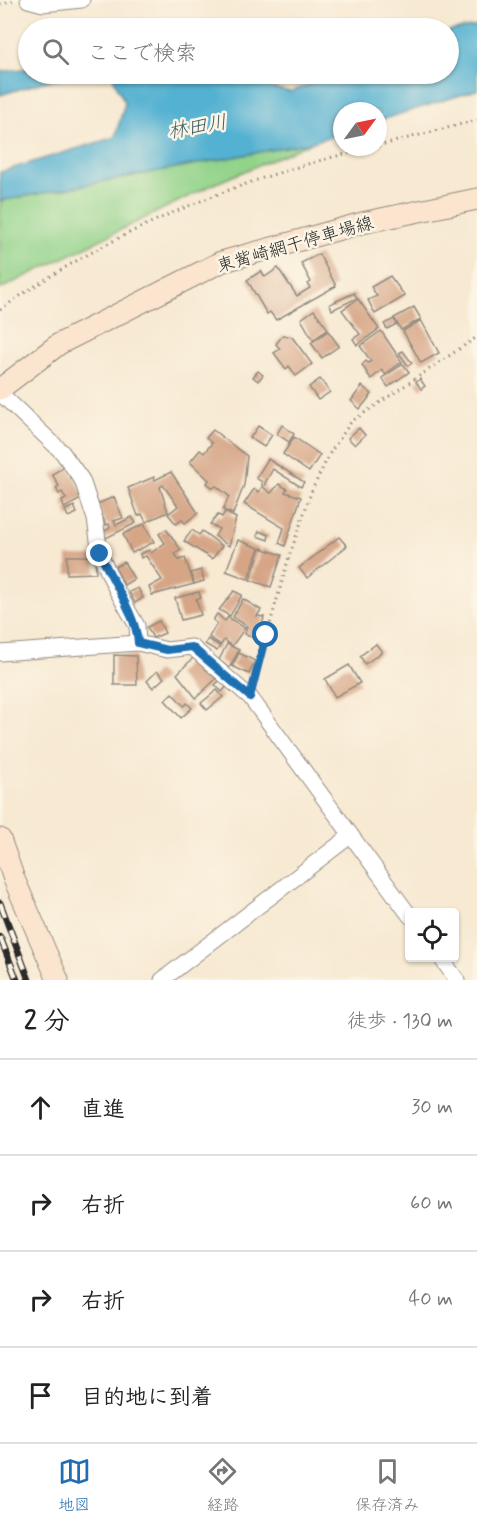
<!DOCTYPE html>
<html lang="ja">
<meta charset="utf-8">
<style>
body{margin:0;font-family:Mynerve,"Klee One",sans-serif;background:#f6f6f6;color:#222}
.controls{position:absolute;right:18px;bottom:18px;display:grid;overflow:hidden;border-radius:6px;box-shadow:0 2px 4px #0004}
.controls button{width:54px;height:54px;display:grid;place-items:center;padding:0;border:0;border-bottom:2px solid #e0e0e0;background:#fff;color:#222;font:30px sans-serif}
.compass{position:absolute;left:333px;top:102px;width:54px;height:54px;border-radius:50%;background:#fff;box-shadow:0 2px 4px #0004;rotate:57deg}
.stop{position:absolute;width:18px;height:18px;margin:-14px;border:4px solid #1f6fb2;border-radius:50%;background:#fff}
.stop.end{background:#1f6fb2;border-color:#fff;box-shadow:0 2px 6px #0008}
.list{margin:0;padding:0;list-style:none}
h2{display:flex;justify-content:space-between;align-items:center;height:78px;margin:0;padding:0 24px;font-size:26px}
h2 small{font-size:20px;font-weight:400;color:#767676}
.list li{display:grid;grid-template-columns:39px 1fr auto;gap:18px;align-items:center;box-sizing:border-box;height:96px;padding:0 24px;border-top:2px solid #e0e0e0}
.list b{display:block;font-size:22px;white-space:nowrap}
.list em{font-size:20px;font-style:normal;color:#767676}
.icon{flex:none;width:33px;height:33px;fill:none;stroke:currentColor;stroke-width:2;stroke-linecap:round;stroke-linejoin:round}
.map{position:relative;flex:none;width:477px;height:980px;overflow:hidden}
.search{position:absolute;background:#fff;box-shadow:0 2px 4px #0004;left:18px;right:18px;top:18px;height:66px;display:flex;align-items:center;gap:15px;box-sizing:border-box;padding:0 21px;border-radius:33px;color:#767676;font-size:22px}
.sheet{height:462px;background:#fff}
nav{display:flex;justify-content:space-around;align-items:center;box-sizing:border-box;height:84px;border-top:2px solid #e0e0e0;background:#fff;font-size:16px;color:#767676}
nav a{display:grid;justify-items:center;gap:3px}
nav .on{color:#1f6fb2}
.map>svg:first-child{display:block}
</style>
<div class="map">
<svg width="477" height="980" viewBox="0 0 477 980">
<rect width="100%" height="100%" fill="#fcf5e5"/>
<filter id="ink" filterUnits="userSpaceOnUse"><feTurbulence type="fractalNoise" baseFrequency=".0167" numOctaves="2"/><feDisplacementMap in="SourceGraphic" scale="12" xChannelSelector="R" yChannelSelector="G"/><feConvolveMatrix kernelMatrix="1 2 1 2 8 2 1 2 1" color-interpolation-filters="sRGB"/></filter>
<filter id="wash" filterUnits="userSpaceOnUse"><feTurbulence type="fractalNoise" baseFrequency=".008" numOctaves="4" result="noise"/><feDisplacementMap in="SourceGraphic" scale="24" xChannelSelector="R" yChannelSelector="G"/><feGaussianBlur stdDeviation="1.35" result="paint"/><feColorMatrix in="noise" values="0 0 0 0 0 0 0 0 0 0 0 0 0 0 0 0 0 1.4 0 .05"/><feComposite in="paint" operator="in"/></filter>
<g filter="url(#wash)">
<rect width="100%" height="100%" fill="#f7e9d2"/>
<!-- green -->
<path fill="#92d38a" stroke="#5e7f5a" stroke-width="1.5" d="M 313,142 L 214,184 L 0,289 L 0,201 Z"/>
<!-- water -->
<g fill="#53b1d1" stroke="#3f6e7e" stroke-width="1.5">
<path d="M 477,26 L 477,90 L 378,121 L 378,111 L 342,111 L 342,133 L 313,142 L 0,201 L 0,172 L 115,137 L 125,103 L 111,74 L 208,74 L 291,92 L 334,74 L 448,74 L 449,31 Z"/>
<path d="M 28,68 L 28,74 L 71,74 L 0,95 L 0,72 Z"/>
</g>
<g id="blocks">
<!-- building -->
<g fill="#d6a586">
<path d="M 319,254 L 336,286 L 276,320 L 270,312 L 267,314 L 247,280 L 261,271 L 265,277 L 278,268 L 297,296 L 310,288 L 308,284 L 311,282 L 301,263 Z"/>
<path d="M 390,276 L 405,296 L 375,314 L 368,300 L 377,296 L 371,287 Z"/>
<path d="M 354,293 L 357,298 L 332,310 L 330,304 Z"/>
<path d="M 358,299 L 379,329 L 357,345 L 353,339 L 360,334 L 342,310 Z"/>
<path d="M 414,307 L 421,319 L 401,330 L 394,318 Z"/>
<path d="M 314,310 L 328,329 L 313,340 L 301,319 Z"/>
<path d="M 394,319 L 397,324 L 387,329 L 384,324 Z"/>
<path d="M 421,320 L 439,353 L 421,363 L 403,331 Z"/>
<path d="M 328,331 L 339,346 L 322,358 L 311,343 Z"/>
<path d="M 381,331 L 402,362 L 385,374 L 382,370 L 371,379 L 362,365 L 366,361 L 368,363 L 371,361 L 360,346 Z"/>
<path d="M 283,335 L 292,337 L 312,364 L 296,376 L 289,366 L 286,369 L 274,353 L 280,349 L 276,344 Z"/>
<path d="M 403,351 L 412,363 L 408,366 L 399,353 Z"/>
<path d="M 403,364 L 409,372 L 388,387 L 382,378 Z"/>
<path d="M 258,371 L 263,375 L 258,381 L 253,377 Z"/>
<path d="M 320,379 L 330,392 L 318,400 L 309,387 Z"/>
<path d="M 420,379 L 425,386 L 421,389 L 416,382 Z"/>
<path d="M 362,386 L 372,394 L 360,409 L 351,401 Z"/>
<path d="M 282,425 L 294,434 L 289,442 L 277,434 Z"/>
<path d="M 258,426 L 272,435 L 264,447 L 250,438 Z"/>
<path d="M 359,428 L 365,435 L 355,445 L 348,438 Z"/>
<path d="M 213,430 L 247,456 L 244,485 L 233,514 L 223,510 L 229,496 L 216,486 L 213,488 L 207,483 L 209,480 L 190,462 L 200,450 L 204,453 L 212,443 L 206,438 Z"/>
<path d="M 294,437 L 320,455 L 309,472 L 283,454 Z"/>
<path d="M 268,459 L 304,482 L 301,487 L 273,469 L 265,483 L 264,488 L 271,493 L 279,484 L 287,489 L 285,492 L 301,497 L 285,546 L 279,543 L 284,528 L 244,504 L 254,489 L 259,492 L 262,487 L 262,482 L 256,478 Z"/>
<path d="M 68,465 L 85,497 L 64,508 L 62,501 L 66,499 L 62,492 L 59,494 L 56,488 L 59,486 L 52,474 Z"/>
<path d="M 171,472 L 198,513 L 185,523 L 182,520 L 176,524 L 168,514 L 178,506 L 163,485 L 160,487 L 168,512 L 146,522 L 142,514 L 138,516 L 128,488 L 154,477 L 155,480 Z"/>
<path d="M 114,497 L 123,518 L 114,521 L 116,525 L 132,517 L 136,523 L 104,539 L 102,533 L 110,528 L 109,524 L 106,525 L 97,504 Z"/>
<path d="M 74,506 L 77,513 L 68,517 L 65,510 Z"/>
<path d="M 225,512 L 236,518 L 229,546 L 215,536 L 219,529 L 210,524 L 218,515 L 222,517 Z"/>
<path d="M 144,524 L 154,542 L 132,553 L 123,534 Z"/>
<path d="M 166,529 L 181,550 L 175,554 L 179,560 L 185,558 L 194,584 L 152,595 L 149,587 L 162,580 L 146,556 L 141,558 L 140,554 L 150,550 L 151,553 L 165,543 L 159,534 Z"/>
<path d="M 192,530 L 199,535 L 202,531 L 222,546 L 212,559 L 184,541 Z"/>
<path d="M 259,531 L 269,535 L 268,540 L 257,536 Z"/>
<path d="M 339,537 L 347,546 L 307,578 L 299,568 Z"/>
<path d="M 238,540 L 259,548 L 248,579 L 226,571 Z"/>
<path d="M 261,548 L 282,555 L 271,587 L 250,580 Z"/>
<path d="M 67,556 L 95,556 L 96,573 L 67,574 Z"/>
<path d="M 124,562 L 134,579 L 124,585 L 115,567 Z"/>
<path d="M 201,570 L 204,581 L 194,584 L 191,573 Z"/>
<path d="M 138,588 L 143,598 L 135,603 L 129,592 Z"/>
<path d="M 234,591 L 242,595 L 230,616 L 219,610 Z"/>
<path d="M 199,592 L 201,598 L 196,599 L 201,615 L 181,620 L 175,598 Z"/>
<path d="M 243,599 L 261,610 L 257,616 L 264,617 L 259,640 L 245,634 L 247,626 L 233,617 Z"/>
<path d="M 217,614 L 225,621 L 228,617 L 245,628 L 232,646 L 224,640 L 221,645 L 209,637 L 217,623 L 213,620 Z"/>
<path d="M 159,621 L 165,633 L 153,638 L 147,627 Z"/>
<path d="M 208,639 L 220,646 L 217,651 L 205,644 Z"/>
<path d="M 227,644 L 239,650 L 229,668 L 219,660 Z"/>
<path d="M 376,644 L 382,652 L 365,664 L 360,656 Z"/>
<path d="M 239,653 L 255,661 L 249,674 L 232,666 Z"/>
<path d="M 114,655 L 136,656 L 137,685 L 114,685 Z"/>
<path d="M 195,656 L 216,679 L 196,698 L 177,674 Z"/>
<path d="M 349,665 L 360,683 L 335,697 L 325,679 Z"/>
<path d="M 157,671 L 164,678 L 153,688 L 147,681 Z"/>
<path d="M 221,679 L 228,685 L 222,692 L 215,685 Z"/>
<path d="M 217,690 L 223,697 L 207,710 L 201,703 Z"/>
<path d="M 172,693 L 184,706 L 187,703 L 192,708 L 181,718 L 165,700 Z"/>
</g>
</g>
</g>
<g filter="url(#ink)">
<use href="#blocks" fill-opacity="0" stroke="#918a7e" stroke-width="1.5"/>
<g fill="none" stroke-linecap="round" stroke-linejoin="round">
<defs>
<g id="minor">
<path d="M 28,0 L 43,4 L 82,0"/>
<path d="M 0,393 L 62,452 L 82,480 L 95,519 L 100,554 L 116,589 L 137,626 L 138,643"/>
<path d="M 0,653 L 138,643 L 167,650 L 192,647 L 250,697 L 410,916"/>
<path d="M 441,958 L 457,980"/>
<path d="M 162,980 L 350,836"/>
</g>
<g id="secondary">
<path d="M 0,389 L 59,344 L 221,262 L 362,223 L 477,199"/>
<path d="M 0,839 L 14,879 L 58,980"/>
</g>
</defs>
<!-- minor casing -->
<use href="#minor" stroke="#918a7e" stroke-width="17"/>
<!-- secondary casing -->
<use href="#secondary" stroke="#918a7e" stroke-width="23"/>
<!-- path -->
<g stroke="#918a7e" stroke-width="3" stroke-dasharray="1.5 4.5" stroke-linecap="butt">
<path d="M 0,4 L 13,1"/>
<path d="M 378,146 L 477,120"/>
<path d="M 0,310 C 106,233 246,175 375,147"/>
<path d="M 254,681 L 288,560 L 312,490 L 330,453 L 351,422 L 477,337"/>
</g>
<!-- minor -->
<use href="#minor" stroke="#fff" stroke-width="15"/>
<!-- secondary -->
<use href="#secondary" stroke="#fce5cf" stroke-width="21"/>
<defs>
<g id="rail">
<path d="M 0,903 L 29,980"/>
<path d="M 0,937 L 17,980"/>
</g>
</defs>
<!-- rail casing -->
<use href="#rail" stroke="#2b2b2b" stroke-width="7"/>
<!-- rail -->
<use href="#rail" stroke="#fcf5e5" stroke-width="4.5" stroke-dasharray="14" stroke-linecap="butt"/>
</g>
</g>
<g fill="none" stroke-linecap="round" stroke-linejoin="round" filter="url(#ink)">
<!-- route -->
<path stroke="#1f6fb2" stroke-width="8" d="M 100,554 C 112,580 137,617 138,643 L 167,650 L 192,647 L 250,697 L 266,635"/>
</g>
<g text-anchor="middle" stroke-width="5" stroke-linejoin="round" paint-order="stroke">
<!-- street labels -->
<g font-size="18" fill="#2b2b2b" stroke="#fcf5e5">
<text transform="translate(295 244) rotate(-16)" y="6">東觜崎網干停車場線</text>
</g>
<!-- water labels -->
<g font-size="20" font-style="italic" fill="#395a65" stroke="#fcf5e5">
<text transform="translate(197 126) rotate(-10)" y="7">林田川</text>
</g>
</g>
</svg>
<div class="controls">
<button><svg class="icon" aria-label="locate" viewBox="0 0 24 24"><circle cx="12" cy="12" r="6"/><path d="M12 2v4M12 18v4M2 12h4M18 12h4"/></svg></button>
</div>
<svg class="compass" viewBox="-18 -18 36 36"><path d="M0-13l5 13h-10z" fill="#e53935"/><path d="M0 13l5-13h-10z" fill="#767676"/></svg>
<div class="stop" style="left:266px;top:635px"></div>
<div class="stop end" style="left:100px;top:554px"></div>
<div class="search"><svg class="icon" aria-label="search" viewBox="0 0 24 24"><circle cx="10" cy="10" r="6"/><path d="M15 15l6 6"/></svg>ここで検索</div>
</div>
<section class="sheet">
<h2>2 分<small>徒歩 · 130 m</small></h2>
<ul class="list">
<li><svg class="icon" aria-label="ahead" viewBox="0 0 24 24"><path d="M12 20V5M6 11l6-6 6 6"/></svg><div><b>直進</b></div><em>30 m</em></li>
<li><svg class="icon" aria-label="right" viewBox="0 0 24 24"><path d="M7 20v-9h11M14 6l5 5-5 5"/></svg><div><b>右折</b></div><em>60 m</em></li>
<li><svg class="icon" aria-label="right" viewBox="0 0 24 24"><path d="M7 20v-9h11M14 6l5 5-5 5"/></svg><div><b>右折</b></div><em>40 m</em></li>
<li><svg class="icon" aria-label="arrive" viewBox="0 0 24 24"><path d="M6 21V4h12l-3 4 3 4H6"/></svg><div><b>目的地に到着</b></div></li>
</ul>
</section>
<nav>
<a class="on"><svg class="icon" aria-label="map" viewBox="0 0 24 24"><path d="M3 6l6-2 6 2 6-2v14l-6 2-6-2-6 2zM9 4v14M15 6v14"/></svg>地図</a>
<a><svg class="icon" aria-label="directions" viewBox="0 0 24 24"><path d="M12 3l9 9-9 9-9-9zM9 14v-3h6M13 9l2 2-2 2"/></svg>経路</a>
<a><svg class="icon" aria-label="saved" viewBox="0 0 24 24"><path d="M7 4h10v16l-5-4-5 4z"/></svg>保存済み</a>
</nav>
